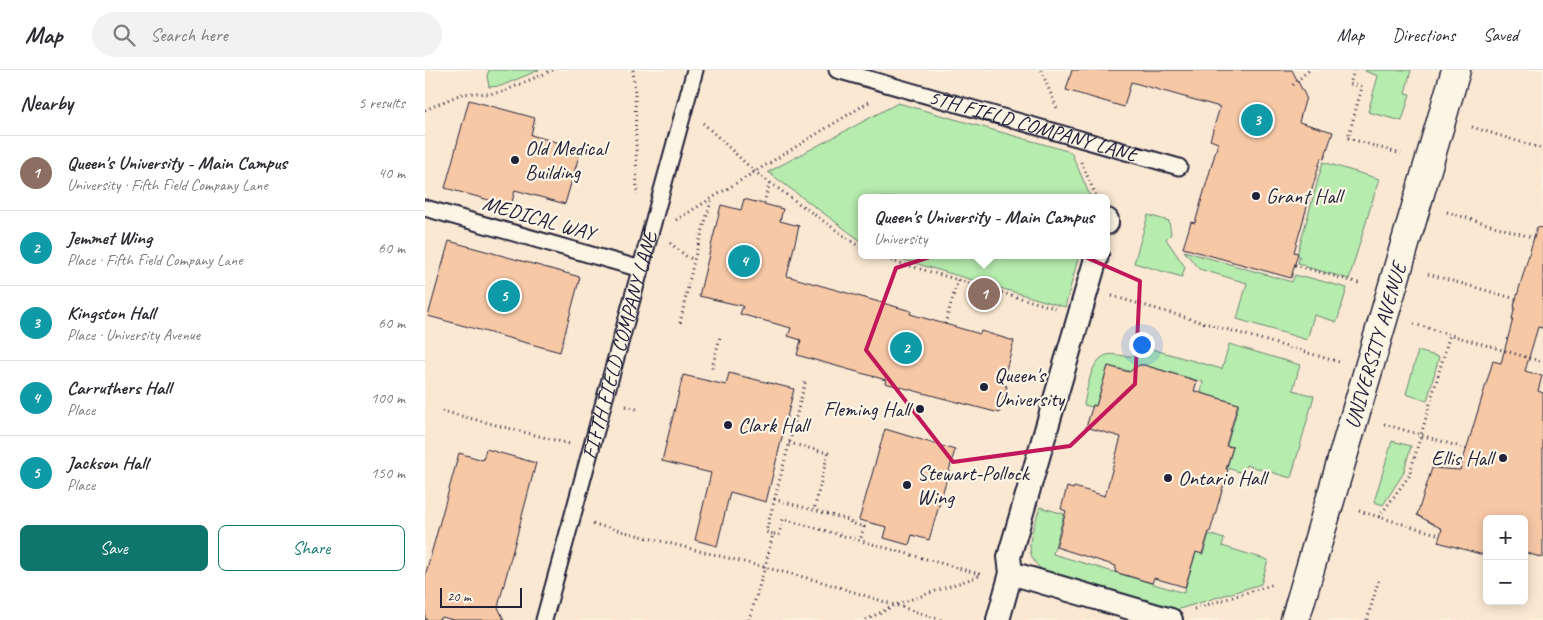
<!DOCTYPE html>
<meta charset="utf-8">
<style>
body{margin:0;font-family:Caveat,sans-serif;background:#f2f2f3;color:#2b2b33}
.controls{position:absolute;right:15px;bottom:15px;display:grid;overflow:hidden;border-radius:8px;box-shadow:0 2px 12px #0003}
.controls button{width:45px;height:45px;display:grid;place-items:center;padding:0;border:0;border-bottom:1px solid #e1e1e2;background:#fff;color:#2b2b33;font:25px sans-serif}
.scale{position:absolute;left:15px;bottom:12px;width:82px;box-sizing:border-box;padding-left:5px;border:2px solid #22223b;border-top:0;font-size:14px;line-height:18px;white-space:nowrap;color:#22223b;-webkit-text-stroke:4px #fcf5e5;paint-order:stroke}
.you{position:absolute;left:716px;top:274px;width:18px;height:18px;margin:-12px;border:4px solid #fff;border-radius:50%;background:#1a73e8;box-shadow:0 0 0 8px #1a73e833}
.badge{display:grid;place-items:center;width:32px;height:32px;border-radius:50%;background:#0f766e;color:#fff;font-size:16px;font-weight:700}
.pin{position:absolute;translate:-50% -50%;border:2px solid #fff;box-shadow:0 1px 5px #0006}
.popup{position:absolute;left:433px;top:124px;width:252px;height:65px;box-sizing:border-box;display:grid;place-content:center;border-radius:8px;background:#fff;filter:drop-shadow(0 1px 4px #0005);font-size:16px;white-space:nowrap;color:#7c7c81}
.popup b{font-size:19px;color:#2b2b33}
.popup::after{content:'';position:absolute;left:50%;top:100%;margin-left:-10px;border:10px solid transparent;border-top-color:#fff}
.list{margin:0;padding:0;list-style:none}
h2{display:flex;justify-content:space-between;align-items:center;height:65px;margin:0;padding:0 20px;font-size:21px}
h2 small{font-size:16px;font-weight:400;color:#7c7c81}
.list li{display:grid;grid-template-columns:32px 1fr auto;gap:15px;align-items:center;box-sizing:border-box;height:75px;padding:0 20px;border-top:1px solid #e1e1e2}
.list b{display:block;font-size:19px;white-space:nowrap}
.list p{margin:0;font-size:16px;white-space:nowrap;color:#7c7c81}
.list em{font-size:16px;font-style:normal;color:#7c7c81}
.actions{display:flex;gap:10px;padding:15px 20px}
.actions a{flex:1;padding:11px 0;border:1px solid #0f766e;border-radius:8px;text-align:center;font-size:18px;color:#0f766e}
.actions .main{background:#0f766e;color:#fff}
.icon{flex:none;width:28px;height:28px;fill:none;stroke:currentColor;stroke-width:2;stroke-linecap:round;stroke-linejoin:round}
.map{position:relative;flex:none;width:1118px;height:550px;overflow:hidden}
header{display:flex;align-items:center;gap:30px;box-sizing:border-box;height:70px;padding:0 25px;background:#fff;border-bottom:1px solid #e1e1e2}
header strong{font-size:24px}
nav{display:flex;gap:28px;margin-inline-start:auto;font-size:18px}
.search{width:350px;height:45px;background:#f2f2f3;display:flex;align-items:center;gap:12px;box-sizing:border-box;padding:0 18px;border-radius:28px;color:#7c7c81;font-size:19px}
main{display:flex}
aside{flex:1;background:#fff}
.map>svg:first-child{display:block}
</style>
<header>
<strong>Map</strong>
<div class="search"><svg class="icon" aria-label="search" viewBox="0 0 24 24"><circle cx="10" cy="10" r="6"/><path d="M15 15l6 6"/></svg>Search here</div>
<nav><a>Map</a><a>Directions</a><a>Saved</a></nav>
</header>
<main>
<aside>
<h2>Nearby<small>5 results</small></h2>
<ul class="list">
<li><span class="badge" style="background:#8d6e63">1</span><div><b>Queen's University - Main Campus</b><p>University · Fifth Field Company Lane</p></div><em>40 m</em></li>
<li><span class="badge" style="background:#0f9aa8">2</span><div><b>Jemmet Wing</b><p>Place · Fifth Field Company Lane</p></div><em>60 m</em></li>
<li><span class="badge" style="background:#0f9aa8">3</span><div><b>Kingston Hall</b><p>Place · University Avenue</p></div><em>60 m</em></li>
<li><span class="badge" style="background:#0f9aa8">4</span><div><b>Carruthers Hall</b><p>Place</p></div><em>100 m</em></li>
<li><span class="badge" style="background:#0f9aa8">5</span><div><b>Jackson Hall</b><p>Place</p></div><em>150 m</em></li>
</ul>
<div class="actions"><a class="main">Save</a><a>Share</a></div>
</aside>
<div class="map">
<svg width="1118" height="550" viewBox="0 0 1118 550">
<rect width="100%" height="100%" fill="#fcf5e5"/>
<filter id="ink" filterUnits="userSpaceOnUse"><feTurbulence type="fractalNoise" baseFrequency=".02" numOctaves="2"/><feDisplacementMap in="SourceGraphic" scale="10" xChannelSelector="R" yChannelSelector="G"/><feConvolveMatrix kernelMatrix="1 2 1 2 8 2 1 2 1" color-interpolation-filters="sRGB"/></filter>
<g filter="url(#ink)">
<!-- built -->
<path fill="#fae8d2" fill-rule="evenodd" d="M 0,0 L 1118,0 L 1118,550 L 0,550 ZM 436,128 L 682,128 L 682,185 L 436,185 ZM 1062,449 L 1099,449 L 1099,531 L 1062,531 Z"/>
<!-- green -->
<g fill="#b6ecae" stroke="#6c8774">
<path d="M 64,0 L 114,0 L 76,16 L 64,17 L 62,6 Z"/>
<path d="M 940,0 L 986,0 L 980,23 L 985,24 L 977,51 L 943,42 L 953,6 L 940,1 Z"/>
<path d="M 473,33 L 646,82 L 666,128 L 436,128 L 436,171 L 343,102 Z"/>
<path d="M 898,92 L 954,109 L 924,209 L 881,197 L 881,195 L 873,193 L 875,186 L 872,185 Z"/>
<path d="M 723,145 L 744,151 L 746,164 L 741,169 L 760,197 L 757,207 L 709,193 Z"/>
<path d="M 759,181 L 867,212 L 870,205 L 877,207 L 878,206 L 922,218 L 912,252 L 889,245 L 882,270 L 812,249 L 822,213 L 774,199 Z"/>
<path d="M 462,185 L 654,185 L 640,237 Z"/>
<path d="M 804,274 L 875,295 L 868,320 L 889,326 L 866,408 L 821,395 L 818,403 L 802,398 L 808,377 L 802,375 L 814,334 L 776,323 L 778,312 L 719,295 C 713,295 710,297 707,302 L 683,296 L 671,336 L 668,335 L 667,337 L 659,335 C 662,321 664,298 676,288 C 689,277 709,297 716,276 L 797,299 Z"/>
<path d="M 993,281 L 1014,287 L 1002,331 L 981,324 Z"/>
<path d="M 967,371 L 986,376 L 978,404 L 958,435 L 949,432 Z"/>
<path d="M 615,437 L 639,444 L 628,484 L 759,523 L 771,482 L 778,484 L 784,464 L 799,469 L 797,476 L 843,490 L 836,514 L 751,540 L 620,502 C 594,484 608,461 615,437 Z"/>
</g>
<!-- building -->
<g fill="#f6c8a6" stroke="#22223b">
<path d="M 647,0 L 867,0 L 881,27 L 874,52 L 908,62 L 899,89 L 896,88 L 869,182 L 873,183 L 866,208 L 758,178 L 766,152 L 770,153 L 793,73 L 785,70 L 795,37 L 706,12 L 699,37 L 641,20 Z"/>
<path d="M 44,30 L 110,48 L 106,65 L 156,79 L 140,134 L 90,120 L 86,136 L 20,118 Z"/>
<path d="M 319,129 L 358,139 L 355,151 L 374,156 L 362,206 L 486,241 L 485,244 L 555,264 L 556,261 L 589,271 L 577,314 L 582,316 L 574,343 L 460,313 L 461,310 L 372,285 L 376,270 L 363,266 L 366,258 L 315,244 L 318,236 L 274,226 L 296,135 L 316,140 Z"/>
<path d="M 1112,157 L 1118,158 L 1118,258 L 1113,257 L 1100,301 L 1117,306 L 1113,321 L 1118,323 L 1118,488 L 1099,482 L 1099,449 L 1062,449 L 1062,486 L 1013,472 L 1017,459 L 992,445 L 1007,398 L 1035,400 L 1068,291 L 1076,293 L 1088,249 L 1087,249 L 1090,236 L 1089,236 Z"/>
<path d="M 24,171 L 155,207 L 135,282 L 3,246 Z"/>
<path d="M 714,295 L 719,295 L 772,311 L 769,321 L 813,334 L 801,376 L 808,377 L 801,399 L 803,400 L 785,462 L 784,462 L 777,484 L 771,482 L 760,517 L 729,508 L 727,513 L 690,502 L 691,496 L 631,477 L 641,441 L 636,439 L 642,417 L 648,419 L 649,417 L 680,426 L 696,367 L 661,357 L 668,335 L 671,336 L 683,296 L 704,302 Z"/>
<path d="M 304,303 L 369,319 L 341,432 L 305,422 L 292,476 L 270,470 L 286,403 L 237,391 L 258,305 L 301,315 Z"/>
<path d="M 460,359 L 530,380 L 504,470 L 487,465 L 484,475 L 459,468 L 462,457 L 434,450 Z"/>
<path d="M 61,379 L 111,393 L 73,537 L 79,550 L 28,550 L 17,547 L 12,550 L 0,550 L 0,506 L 34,383 L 58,390 Z"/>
</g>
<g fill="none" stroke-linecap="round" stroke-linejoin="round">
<defs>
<g id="service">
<path id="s1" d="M 412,0 L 754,97"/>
<path d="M 0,138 L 216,199"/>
<path id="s2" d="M 119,550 L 270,0"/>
</g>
<g id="pedestrian">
<path d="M 682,153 L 682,150"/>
<path d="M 586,503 L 746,550"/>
<path d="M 573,550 L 586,503 L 584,487 L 672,185"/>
</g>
<g id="secondary">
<path id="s3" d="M 870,550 L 1031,0"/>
</g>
</defs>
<!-- service casing -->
<use href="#service" stroke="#22223b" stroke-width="19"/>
<!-- pedestrian casing -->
<use href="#pedestrian" stroke="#22223b" stroke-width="26"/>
<!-- secondary casing -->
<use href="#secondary" stroke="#22223b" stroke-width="31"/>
<!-- path -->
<g stroke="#22223b" stroke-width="3" stroke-dasharray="1 4" stroke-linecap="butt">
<path d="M 208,0 L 210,23 L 212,125"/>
<path d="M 616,0 L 633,41"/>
<path d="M 929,0 L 925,14 L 937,17 L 923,68 L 976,84"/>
<path d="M 868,15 L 884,0"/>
<path d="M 0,40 L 36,24 L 52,23 L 64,24 L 77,22 L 128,0"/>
<path d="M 278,53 L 330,102 L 436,178"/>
<path d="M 1047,57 L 1118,79"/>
<path d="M 656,92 L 672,128"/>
<path d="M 339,133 L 345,112"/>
<path d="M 1022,142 L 1109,168"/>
<path d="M 251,150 L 444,32"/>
<path d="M 245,173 L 261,186 L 269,190"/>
<path d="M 447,185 L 630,238"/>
<path d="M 870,195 L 937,214"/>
<path d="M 1003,204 L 1091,229"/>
<path d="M 687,226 L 914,292"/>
<path d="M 255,253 L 269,190 L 287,128"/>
<path d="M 520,254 L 533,210"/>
<path d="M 989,254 L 1118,292"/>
<path d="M 287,298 L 295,267"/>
<path d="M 201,336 L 215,340"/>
<path d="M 17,341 L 145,374"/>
<path d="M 959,354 L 996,365 L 1025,264"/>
<path d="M 364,373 L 403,383 L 389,440"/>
<path d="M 349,429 L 424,450 L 426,453 L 439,457 L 435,471"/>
<path d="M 934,441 L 1015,465"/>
<path d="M 954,447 L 984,406 L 996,365 L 1042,379"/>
<path d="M 168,454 L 394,511 L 517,550"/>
<path d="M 349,464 L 354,465 L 358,449 L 558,505"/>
<path d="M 769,539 L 849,514"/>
<path d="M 0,549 L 1,550"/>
<path d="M 324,550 L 340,497 L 348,464 L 341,462 L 381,309"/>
<path d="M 441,550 L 470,535 L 557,505"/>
<path d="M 942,550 L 954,509"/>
</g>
<!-- service -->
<use href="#service" stroke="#fcf5e5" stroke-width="15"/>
<!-- pedestrian -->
<use href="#pedestrian" stroke="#fcf5e5" stroke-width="22"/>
<!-- secondary -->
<use href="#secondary" stroke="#fcf5e5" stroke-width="28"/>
</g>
</g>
<!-- marked area -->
<path fill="none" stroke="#c2185b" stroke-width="4" stroke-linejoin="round" d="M 594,158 L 715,211 L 710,314 L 645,376 L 528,392 L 441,280 L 471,198 Z"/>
<!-- markers -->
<g fill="#22223b" stroke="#fcf5e5" stroke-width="2">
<circle cx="90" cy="90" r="5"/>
<circle cx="831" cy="126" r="5"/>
<circle cx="559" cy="317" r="5"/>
<circle cx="495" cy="339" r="5"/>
<circle cx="303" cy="355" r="5"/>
<circle cx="1078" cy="388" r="5"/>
<circle cx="743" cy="408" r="5"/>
<circle cx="482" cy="415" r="5"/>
</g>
<g text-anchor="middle" stroke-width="4.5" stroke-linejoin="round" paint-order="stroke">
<!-- street labels -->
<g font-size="21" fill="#22223b" stroke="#fcf5e5">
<text dy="7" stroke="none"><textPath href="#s1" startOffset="204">5TH FIELD COMPANY LANE</textPath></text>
<text transform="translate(114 148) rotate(16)" y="7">MEDICAL WAY</text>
<text dy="7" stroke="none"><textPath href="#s2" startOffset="285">FIFTH FIELD COMPANY LANE</textPath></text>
<text dy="7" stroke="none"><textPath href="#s3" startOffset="286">UNIVERSITY AVENUE</textPath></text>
</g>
<!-- poi labels -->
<g font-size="21" fill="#22223b" stroke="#fcf5e5" text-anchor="start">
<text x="100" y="85">Old Medical<tspan x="100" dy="24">Building</tspan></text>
<text x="841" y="133">Grant Hall</text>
<text x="569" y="312">Queen's<tspan x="569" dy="24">University</tspan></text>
<text x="485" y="346" text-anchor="end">Fleming Hall</text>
<text x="313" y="362">Clark Hall</text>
<text x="1068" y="395" text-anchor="end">Ellis Hall</text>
<text x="492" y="410">Stewart-Pollock<tspan x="492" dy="24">Wing</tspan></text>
<text x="753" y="415">Ontario Hall</text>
</g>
</g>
</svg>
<div class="controls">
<button>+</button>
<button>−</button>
</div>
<div class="scale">20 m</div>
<div class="you"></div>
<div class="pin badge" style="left:559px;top:224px;background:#8d6e63">1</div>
<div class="popup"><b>Queen's University - Main Campus</b>University</div>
<div class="pin badge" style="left:481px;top:278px;background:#0f9aa8">2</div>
<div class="pin badge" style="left:832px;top:50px;background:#0f9aa8">3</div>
<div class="pin badge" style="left:319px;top:191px;background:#0f9aa8">4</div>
<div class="pin badge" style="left:79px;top:226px;background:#0f9aa8">5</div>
</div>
</main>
